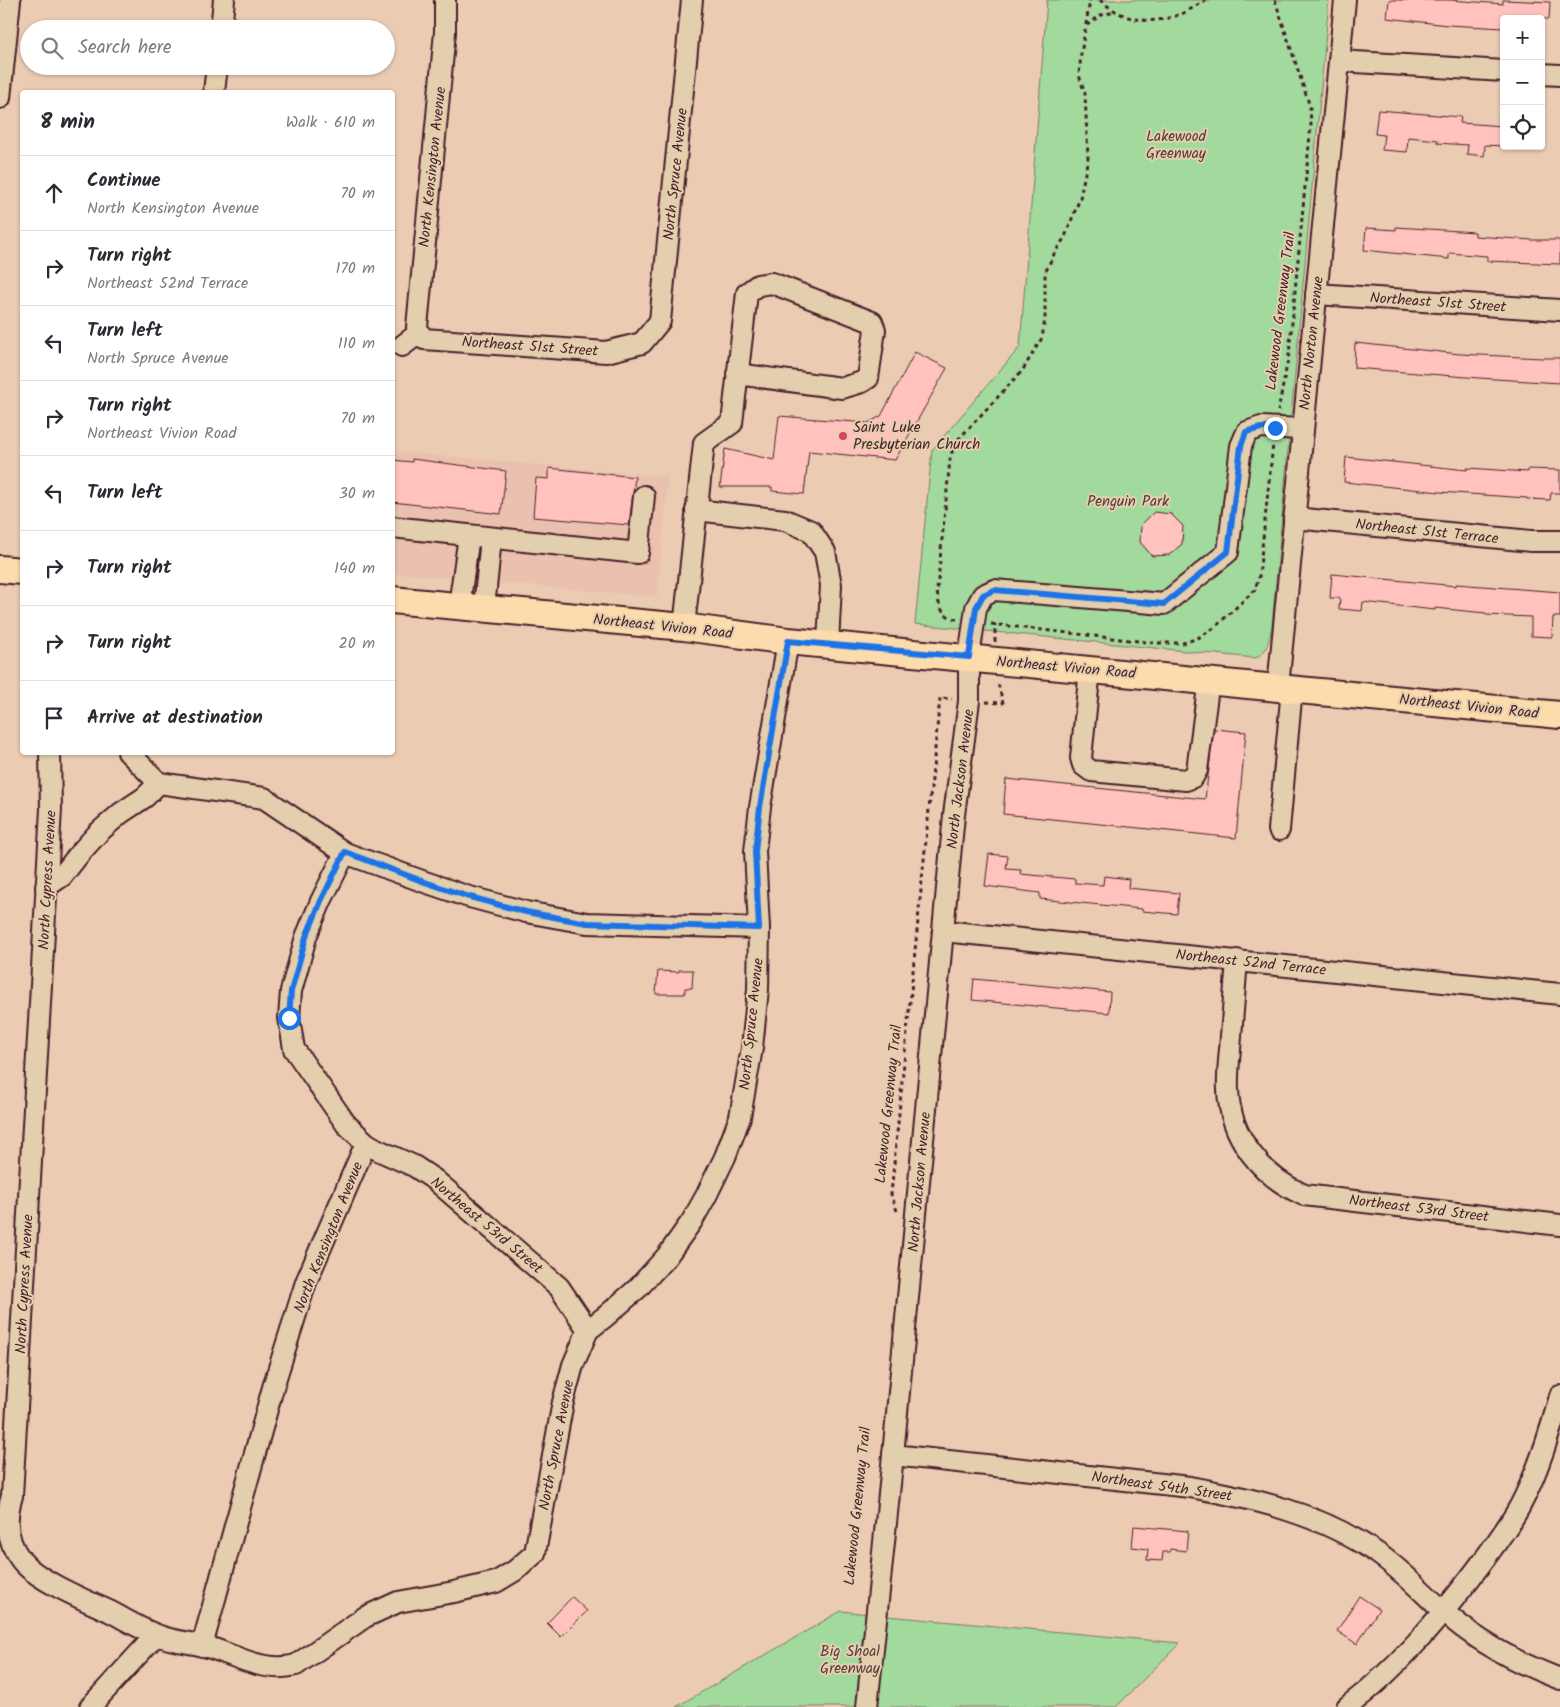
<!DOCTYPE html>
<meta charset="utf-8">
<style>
body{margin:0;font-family:Kalam,sans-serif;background:#f7f7f7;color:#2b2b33}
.controls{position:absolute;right:15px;top:15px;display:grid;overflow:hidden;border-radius:5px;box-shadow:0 1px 4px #0004}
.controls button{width:45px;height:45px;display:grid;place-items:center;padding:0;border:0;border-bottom:1px solid #e1e1e2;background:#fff;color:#2b2b33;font:25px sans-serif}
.stop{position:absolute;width:15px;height:15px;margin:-11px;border:4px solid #1a73e8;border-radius:50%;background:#fff}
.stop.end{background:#1a73e8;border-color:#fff;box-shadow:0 1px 5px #0008}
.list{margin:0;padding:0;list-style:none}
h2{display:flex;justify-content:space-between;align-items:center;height:65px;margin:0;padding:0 20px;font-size:21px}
h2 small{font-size:16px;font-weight:400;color:#7c7c81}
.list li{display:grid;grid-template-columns:32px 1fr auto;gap:15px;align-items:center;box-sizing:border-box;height:75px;padding:0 20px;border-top:1px solid #e1e1e2}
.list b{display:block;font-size:19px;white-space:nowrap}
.list p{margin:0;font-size:16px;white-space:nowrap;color:#7c7c81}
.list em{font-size:16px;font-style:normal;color:#7c7c81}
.icon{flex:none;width:28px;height:28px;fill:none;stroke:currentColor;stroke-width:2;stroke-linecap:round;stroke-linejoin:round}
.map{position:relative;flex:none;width:1560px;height:1707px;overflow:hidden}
.search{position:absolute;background:#fff;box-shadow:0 1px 4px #0004;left:20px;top:20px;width:375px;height:55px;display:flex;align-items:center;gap:12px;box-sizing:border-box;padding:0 18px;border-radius:28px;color:#7c7c81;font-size:19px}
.panel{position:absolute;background:#fff;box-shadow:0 1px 4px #0004;left:20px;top:90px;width:375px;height:665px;border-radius:5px}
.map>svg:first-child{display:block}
</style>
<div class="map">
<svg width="1560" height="1707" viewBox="0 0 1560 1707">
<rect width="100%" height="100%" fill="#ebcbb2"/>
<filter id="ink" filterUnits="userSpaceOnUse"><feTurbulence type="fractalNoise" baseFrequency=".02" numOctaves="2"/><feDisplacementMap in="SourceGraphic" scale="10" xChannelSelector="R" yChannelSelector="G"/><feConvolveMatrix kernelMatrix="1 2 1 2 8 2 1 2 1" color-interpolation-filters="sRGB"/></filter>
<g filter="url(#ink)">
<!-- built -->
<path fill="#eac1af" d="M 392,451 L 668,477 L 657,597 L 393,573 Z"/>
<!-- green -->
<g fill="#a2d99d" stroke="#767c64">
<path d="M 1047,0 L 1329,0 L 1272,625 C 1269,640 1269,651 1255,658 L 915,624 L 932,450 L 1020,347 Z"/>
<path d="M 841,1611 L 887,1616 L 1180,1643 L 1116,1707 L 676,1707 Z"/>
</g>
<!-- building -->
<g fill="#ffc2bd" stroke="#4a1f2b">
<path d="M 1389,0 L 1450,0 L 1503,4 L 1503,0 L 1550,2 L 1549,19 L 1504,19 L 1504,28 L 1448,25 L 1387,18 Z"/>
<path d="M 1378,110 L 1461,117 L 1460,123 L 1504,126 L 1504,146 L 1485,145 L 1484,156 L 1467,154 L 1468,145 L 1437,143 L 1438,140 L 1408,137 L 1407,152 L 1382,150 L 1384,135 L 1375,134 Z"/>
<path d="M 1396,227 L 1475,232 L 1475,236 L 1532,240 L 1560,240 L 1560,264 L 1487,261 L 1487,256 L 1449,253 L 1449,259 L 1364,250 L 1366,228 L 1396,230 Z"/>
<path d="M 1355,343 L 1460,354 L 1542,358 L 1560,358 L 1560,383 L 1479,378 L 1354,368 Z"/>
<path d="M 915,352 L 947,368 L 895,460 L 809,451 L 804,494 L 772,491 L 772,487 L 720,487 L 725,449 L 774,460 L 779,416 L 868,423 L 881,416 Z"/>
<path d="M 1346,457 L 1467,470 L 1467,468 L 1528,472 L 1528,469 L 1560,470 L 1560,493 L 1551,493 L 1550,500 L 1527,499 L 1527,498 L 1440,492 L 1344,482 Z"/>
<path d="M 412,459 L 506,471 L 501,514 L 392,502 L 392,460 L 412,462 Z"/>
<path d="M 549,468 L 635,477 L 629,525 L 533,517 L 536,478 L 549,479 Z"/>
<path d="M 1154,512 L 1171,514 L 1183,526 L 1182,544 L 1169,555 L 1152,556 L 1140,542 L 1141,525 Z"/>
<path d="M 1332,574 L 1456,586 L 1456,584 L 1560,592 L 1560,617 L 1553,617 L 1552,637 L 1531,636 L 1531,617 L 1486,615 L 1486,613 L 1435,608 L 1435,610 L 1363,602 L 1362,611 L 1339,609 L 1340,598 L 1330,598 Z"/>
<path d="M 1214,729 L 1246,732 L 1236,838 L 1003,814 L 1006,779 L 1205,799 Z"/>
<path d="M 989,854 L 1008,856 L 1006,869 L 1021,870 L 1020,874 L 1075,879 L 1075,883 L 1103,885 L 1104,876 L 1129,879 L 1128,888 L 1179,893 L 1177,914 L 1142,911 L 1142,909 L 1040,899 L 1040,893 L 985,886 Z"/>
<path d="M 679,970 L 693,970 L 692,988 L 685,988 L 685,994 L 656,994 L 658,971 L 679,972 Z"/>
<path d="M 974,979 L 1110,992 L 1109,1013 L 972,1000 Z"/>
<path d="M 1134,1526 L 1188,1531 L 1186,1551 L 1170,1549 L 1170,1552 L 1163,1552 L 1162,1561 L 1147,1560 L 1148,1549 L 1132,1547 Z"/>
<path d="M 1359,1596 L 1379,1609 L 1357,1644 L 1337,1631 Z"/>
<path d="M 572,1597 L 587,1611 L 561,1637 L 547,1623 Z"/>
</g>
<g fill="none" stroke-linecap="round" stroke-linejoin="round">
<defs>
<g id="minor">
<path d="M 445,0 L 445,32 L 417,327 L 419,333 L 424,339 L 606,352 L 642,343 L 660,321 L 692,0"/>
<path d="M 221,29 L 224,0"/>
<path d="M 1339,61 L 1504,71"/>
<path d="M 1541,74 L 1560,75"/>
<path d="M 214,92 L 217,66"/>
<path d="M 0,98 L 10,0"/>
<path d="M 1316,294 L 1560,310"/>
<path d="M 402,346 L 419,333"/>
<path d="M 696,510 L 785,520 L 811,531 L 825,552 L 831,585 L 828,644"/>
<path d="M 1294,518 L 1531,541 L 1560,541"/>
<path d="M 392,527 L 638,553 L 644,496"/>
<path d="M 459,606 L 469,536"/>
<path d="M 484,608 L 491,538"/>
<path d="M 684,627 L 704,443 L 732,423 L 747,293 L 758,285 L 772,283 L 872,322 L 875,330 L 868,378 L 862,382 L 842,388 L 737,374"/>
<path d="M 1090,669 L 1081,758 L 1083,765 L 1091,771 L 1186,780 L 1193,777 L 1197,770 L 1209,680"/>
<path d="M 1278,687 L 1345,0"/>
<path d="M 50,752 L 51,809 L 12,1496 C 5,1518 6,1541 21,1560 C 36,1580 85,1600 109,1611 C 125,1619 140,1629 157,1635 C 171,1641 186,1642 201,1645 C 233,1653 261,1674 296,1665 L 365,1617 L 398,1602 L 454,1592 L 496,1582 L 516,1570 L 535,1553 L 563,1402 L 573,1365 L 588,1330 L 606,1316 L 638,1288 L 667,1256 L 692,1221 L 706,1196 L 725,1157 L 740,1117 L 752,1048 L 758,989 L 759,928 L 755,851 L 760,807 L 788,641"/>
<path d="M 128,752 L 159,783 L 264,798 L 345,853 L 422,881 L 466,896 L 526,912 L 587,923 L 759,928"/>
<path d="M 1279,830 L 1292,688"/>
<path d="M 345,853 L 321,901 L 306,937 L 291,991 L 289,1018 L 294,1049 L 346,1124 L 366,1143 L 378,1150 L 414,1166 L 435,1180 L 559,1287 L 588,1330"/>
<path d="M 46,887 L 62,876 L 80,853 L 99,832 L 121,813 L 145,797 L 159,783"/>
<path d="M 943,931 L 1560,994"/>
<path d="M 1237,960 C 1235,986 1233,1011 1231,1036 C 1230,1054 1227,1072 1228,1090 C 1230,1137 1261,1176 1304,1195 L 1560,1225"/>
<path d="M 893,1455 L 1190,1487 C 1256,1499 1321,1514 1377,1553 C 1402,1570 1421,1591 1443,1611 C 1477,1642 1517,1663 1560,1679"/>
<path d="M 202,1646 L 274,1384 L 306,1282 L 366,1143"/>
<path d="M 90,1707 L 156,1635"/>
<path d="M 867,1707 L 893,1455 L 954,815 L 969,701 L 969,657 L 976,608 L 983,595 L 994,590 L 1164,604 L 1228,552 L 1241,446 L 1247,432 L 1261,427 L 1303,429"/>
<path d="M 1347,1707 C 1397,1669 1439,1619 1477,1569 C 1492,1549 1508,1528 1520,1506 C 1538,1472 1550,1433 1560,1396"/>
</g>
<g id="major">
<path d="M 0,569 L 22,571"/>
<path d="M 392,600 L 684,627 L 788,641 L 1560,715"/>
</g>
</defs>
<!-- minor casing -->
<use href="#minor" stroke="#4a1f2b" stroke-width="24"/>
<!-- major casing -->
<use href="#major" stroke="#4a1f2b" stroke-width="30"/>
<!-- path -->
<g stroke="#4a1f2b" stroke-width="3" stroke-dasharray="4 4" stroke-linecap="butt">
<path d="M 1100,0 C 1123,20 1148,26 1178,15 C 1187,12 1197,5 1206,0"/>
<path d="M 1275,0 L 1310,107 L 1311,124 L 1289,354 L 1278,411"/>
<path d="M 1087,25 L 1101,15 L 1115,12"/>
<path d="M 957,619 C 941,617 938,604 937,590 L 950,460 L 954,444 L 1022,371 L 1042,338 L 1045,319 L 1045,273 L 1054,254 L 1065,237 L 1080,198 L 1088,158 L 1085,94 L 1079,75 L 1081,54 L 1090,0"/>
<path d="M 991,624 L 1155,643 L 1183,643 L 1198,638 L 1214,628 L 1255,590 L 1259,576 L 1273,444"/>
<path d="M 995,642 L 995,624"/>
<path d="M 986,702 L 1003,703 L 998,683"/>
<path d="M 897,1211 L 891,1194 L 940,698 L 952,699"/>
</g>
<!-- minor -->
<use href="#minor" stroke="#e3cfad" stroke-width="20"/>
<!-- major -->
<use href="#major" stroke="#fcdcac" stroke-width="26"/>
</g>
</g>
<g fill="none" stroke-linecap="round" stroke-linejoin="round" filter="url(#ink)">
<!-- route -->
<path stroke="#1a73e8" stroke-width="6" d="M 289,1018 L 291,991 L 306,937 L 321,901 L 345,852 L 422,881 L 466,896 L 526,912 L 587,923 L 759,928 L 755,851 L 760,807 L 788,641 L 969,657 L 976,608 L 983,595 L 994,590 L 1164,604 L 1228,552 L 1241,446 L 1246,432 L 1261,428 L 1275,428"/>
</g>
<!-- markers -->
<circle fill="#d1495b" stroke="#e3cfad" stroke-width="2" cx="843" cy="436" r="5"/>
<g text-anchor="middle" stroke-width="4" stroke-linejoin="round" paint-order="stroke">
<!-- park labels -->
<g font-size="15" fill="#573b3c" stroke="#e3cfad">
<text x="1176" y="141">Lakewood<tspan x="1176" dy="17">Greenway</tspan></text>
<text x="1128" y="506">Penguin Park</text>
<text x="850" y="1656">Big Shoal<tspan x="850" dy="17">Greenway</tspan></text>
</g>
<!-- street labels -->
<g font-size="15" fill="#4a1f2b" stroke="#e3cfad">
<text transform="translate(432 167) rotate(-84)" y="5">North Kensington Avenue</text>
<text transform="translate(675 174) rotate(-84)" y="5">North Spruce Avenue</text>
<text transform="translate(1438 302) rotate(4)" y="5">Northeast 51st Street</text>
<text transform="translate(1280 311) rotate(-83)" y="5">Lakewood Greenway Trail</text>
<text transform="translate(1311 343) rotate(-84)" y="5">North Norton Avenue</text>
<text transform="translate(530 346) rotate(4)" y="5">Northeast 51st Street</text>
<text transform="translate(1427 531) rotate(6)" y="5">Northeast 51st Terrace</text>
<text transform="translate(663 626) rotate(6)" y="5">Northeast Vivion Road</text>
<text transform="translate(1066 667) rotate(5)" y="5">Northeast Vivion Road</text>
<text transform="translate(1469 706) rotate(6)" y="5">Northeast Vivion Road</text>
<text transform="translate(960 779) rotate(-83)" y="5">North Jackson Avenue</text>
<text transform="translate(47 880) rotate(-87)" y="5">North Cypress Avenue</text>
<text transform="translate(1251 962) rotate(6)" y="5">Northeast 52nd Terrace</text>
<text transform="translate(751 1024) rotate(-84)" y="5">North Spruce Avenue</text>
<text transform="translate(888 1104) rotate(-84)" y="5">Lakewood Greenway Trail</text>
<text transform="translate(919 1182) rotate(-85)" y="5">North Jackson Avenue</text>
<text transform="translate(1419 1208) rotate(7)" y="5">Northeast 53rd Street</text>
<text transform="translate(487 1225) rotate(40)" y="5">Northeast 53rd Street</text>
<text transform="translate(328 1237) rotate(-68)" y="5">North Kensington Avenue</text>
<text transform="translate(24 1284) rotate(-87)" y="5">North Cypress Avenue</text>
<text transform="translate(556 1445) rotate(-79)" y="5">North Spruce Avenue</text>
<text transform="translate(1162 1486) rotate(8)" y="5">Northeast 54th Street</text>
<text transform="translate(857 1506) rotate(-84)" y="5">Lakewood Greenway Trail</text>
</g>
<!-- poi labels -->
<g font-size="15" fill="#4a1f2b" stroke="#e3cfad" text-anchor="start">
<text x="853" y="432">Saint Luke<tspan x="853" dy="17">Presbyterian Church</tspan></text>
</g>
</g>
</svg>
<div class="controls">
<button>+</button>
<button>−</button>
<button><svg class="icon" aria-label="locate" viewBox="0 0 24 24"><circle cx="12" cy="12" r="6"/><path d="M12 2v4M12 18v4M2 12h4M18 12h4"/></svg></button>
</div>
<div class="stop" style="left:289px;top:1018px"></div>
<div class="stop end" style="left:1275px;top:428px"></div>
<div class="search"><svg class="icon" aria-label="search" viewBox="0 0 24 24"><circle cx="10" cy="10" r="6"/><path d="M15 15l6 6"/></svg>Search here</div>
<section class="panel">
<h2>8 min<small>Walk · 610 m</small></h2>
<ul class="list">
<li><svg class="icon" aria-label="ahead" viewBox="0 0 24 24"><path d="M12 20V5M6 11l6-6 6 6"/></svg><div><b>Continue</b><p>North Kensington Avenue</p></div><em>70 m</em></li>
<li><svg class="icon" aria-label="right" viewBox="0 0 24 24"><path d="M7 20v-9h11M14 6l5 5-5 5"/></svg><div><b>Turn right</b><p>Northeast 52nd Terrace</p></div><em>170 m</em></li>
<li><svg class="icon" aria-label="left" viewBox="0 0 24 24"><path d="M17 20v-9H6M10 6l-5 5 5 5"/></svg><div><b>Turn left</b><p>North Spruce Avenue</p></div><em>110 m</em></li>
<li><svg class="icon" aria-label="right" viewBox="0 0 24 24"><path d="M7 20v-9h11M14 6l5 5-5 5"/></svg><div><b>Turn right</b><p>Northeast Vivion Road</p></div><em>70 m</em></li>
<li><svg class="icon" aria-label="left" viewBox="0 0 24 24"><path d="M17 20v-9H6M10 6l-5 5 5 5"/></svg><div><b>Turn left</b></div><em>30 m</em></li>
<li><svg class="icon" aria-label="right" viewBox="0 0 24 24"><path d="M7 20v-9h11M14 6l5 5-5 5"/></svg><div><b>Turn right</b></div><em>140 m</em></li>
<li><svg class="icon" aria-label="right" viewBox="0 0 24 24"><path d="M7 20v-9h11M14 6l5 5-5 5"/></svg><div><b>Turn right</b></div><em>20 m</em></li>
<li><svg class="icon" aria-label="arrive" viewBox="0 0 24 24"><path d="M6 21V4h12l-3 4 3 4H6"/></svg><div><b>Arrive at destination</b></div></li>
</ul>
</section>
</div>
